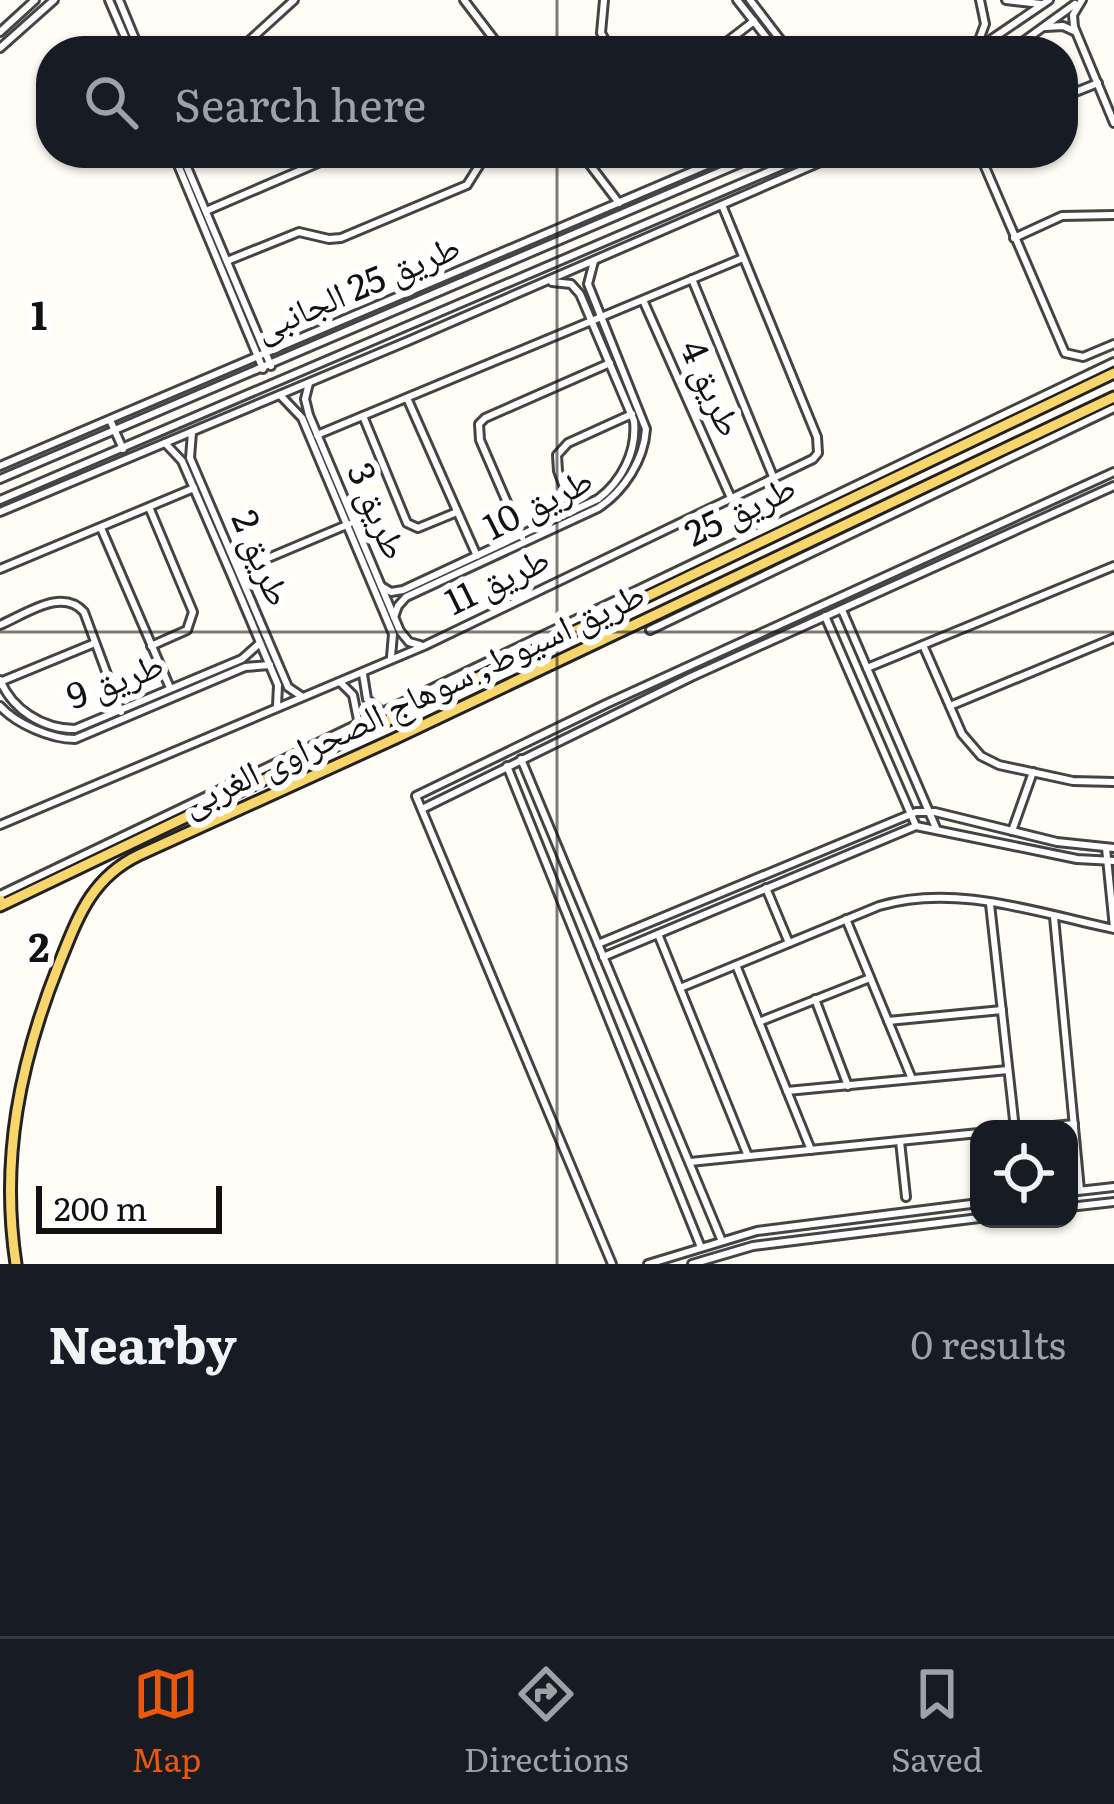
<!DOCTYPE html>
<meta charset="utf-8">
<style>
body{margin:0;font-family:Literata,"Noto Naskh Arabic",serif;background:#20242c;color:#f1f3f6}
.controls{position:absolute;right:36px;bottom:36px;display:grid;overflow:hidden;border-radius:24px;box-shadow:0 3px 9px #0004}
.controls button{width:108px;height:108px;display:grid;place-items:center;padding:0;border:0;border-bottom:3px solid #363941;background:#171b24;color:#f1f3f6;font:60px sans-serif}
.scale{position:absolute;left:36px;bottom:30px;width:186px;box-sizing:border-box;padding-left:12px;border:6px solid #111;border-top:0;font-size:33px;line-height:42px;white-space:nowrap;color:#111;-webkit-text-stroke:9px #fff;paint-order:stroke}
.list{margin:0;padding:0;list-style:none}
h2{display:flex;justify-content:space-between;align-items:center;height:156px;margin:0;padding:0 48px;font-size:51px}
h2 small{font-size:39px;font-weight:400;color:#9ea1a6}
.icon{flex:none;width:66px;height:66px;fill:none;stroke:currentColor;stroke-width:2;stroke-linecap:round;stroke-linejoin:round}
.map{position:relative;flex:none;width:1114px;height:1264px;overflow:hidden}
.search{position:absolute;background:#171b24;box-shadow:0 3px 9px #0004;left:36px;right:36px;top:36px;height:132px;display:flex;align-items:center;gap:30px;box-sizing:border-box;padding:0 42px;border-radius:48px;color:#9ea1a6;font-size:45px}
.sheet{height:372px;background:#171b24}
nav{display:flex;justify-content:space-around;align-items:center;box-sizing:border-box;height:168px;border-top:3px solid #363941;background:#171b24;font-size:33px;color:#9ea1a6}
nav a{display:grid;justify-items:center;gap:6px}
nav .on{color:#ea580c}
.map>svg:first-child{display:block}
</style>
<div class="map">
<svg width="1114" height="1264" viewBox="0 0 1114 1264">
<rect width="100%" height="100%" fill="#fffdf5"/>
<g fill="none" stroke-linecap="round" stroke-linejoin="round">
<defs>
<g id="minor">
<path d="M 109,0 L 131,51"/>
<path d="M 119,0 L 140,51"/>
<path d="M 464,0 L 503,51"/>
<path d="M 604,0 L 601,33 L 611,51"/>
<path d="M 737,0 L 777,51"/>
<path d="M 750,0 L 789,51"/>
<path d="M 1006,0 L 1041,4"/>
<path d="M 1082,0 L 1073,15 L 1074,27 L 1114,123"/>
<path d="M 1046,27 L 1063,26 L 1074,31"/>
<path d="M 0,32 L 35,0"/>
<path d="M 0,48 L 54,0"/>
<path d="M 976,48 L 985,24 L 980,0"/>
<path d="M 238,51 L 294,0"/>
<path d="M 715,51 L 754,21"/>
<path d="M 974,51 L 1049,0"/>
<path d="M 1010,51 L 1075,4"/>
<path d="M 1063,97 L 1098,83"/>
<path d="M 173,153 L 263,369"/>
<path d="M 181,153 L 271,366"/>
<path d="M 581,153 L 619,203"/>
<path d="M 979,153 L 1065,353 L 1083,357 L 1114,344"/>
<path d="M 206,211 L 341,153"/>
<path d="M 1014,238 L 1062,216 L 1114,215"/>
<path d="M 227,261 L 299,232 L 329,239 L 341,238 L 467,185 L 487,153"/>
<path d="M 692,279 L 774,479"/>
<path d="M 643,300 L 731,498"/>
<path d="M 309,383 L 305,399 L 309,415 L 400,631 L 409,642 L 420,645"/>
<path d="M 280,395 L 302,418 L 393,634 L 391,657"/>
<path d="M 407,398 L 477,556"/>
<path d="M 363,416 L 407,523 L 418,528 L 457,512"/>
<path d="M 110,420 L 123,449"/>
<path d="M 192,432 L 190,458 L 288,687 L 301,696"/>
<path d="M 317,435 L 743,258"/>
<path d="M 165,443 L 182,461 L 231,574 L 278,685 L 277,706"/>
<path d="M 0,466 L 735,153"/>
<path d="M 0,479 L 764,153"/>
<path d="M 0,500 L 812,153"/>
<path d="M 149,507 L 193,612 L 187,630 L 151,646"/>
<path d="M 573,511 L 558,471 L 557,455 L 568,443 L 632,414"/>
<path d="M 0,512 L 408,341 L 841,153"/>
<path d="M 101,528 L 170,688"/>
<path d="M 522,537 L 480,440 L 479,424 L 485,418 L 610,363"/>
<path d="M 0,569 L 194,488"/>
<path d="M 240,570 L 349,524"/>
<path d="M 381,586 L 391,592 L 403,590 L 598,499 C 622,481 637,451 634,421 L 580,294 L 571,284 L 552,282"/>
<path d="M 842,610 L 936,828"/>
<path d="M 825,616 L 916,826"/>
<path d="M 394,617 L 398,606 L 406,597 L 598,508 C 624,491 644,460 646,429 L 588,284 L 594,261"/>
<path d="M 0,625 C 26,614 62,587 84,612 L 121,712"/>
<path d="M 650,630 L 1114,408"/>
<path d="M 923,645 L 962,734 L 981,756 L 999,765 L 1073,781 L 1114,782"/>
<path d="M 867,668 L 1114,566"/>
<path d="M 363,674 L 367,699 L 381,711"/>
<path d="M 0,680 C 12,709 42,729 75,729 L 242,659 L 260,643"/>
<path d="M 0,682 L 95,643"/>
<path d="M 340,682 L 353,695 L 358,720"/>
<path d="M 0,706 C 16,724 51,739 75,739 L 245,667 L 270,665"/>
<path d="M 950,706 L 1114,638"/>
<path d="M 521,759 L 721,1239"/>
<path d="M 507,766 L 700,1245"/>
<path d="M 422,809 L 691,677 L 1114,486"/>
<path d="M 0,825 L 424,646 L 813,459 L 818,453 L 817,437 L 722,205"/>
<path d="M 1012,831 L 1033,772"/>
<path d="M 1106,848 L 1114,928"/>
<path d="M 766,888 L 789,943"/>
<path d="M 0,895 L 1114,362"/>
<path d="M 990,904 L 1015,1129"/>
<path d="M 1054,917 L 1080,1190"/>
<path d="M 846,919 L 912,1079"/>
<path d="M 658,934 L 748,1156"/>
<path d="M 598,944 L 916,812 L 935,812 L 1057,842 L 1114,848"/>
<path d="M 603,957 L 916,826 L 1077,859 L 1114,861"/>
<path d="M 736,965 L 811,1150"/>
<path d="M 680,988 L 879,906 C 955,883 1038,913 1114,929"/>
<path d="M 815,999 L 848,1086"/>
<path d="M 888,1021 L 1002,1010"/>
<path d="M 759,1022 L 870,978"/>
<path d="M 787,1091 L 1008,1070"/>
<path d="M 1023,1129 L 1074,1124"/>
<path d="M 900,1141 L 906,1197"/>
<path d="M 690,1162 L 979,1133"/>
<path d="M 1069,1192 L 1114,1187"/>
<path d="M 1069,1207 L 1114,1202"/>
<path d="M 612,1264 L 416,796 L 606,704 L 1114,472"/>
<path d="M 648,1264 L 757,1231 L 979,1203"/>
<path d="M 692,1264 L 753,1246 L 979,1218"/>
</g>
<g id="major">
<path d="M 0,900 L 0,906 L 1114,373"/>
<path d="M 16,1264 C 0,1158 20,1062 59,964 C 78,917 91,878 139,855 L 394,739 L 1114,397"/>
</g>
</defs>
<!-- minor casing -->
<use href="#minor" stroke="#444" stroke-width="12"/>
<!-- major casing -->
<use href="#major" stroke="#222" stroke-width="15"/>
<!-- minor -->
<use href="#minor" stroke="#fff" stroke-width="6"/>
<!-- major -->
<use href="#major" stroke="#f9d66b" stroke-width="9"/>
</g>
<!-- grid -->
<path fill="none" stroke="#111" stroke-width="3" stroke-opacity="0.55" d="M 557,0 L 557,51M 557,153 L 557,1264M 0,632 L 1114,632"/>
<g text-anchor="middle" stroke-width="12" stroke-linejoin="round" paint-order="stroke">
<!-- street labels -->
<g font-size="36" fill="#111" stroke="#fff">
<text transform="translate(357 287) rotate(-23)" y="13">طريق 25 الجانبى</text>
<text transform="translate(712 388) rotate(66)" y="13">طريق 4</text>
<text transform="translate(538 503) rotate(-27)" y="13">طريق 10</text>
<text transform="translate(740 510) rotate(-26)" y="13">طريق 25</text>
<text transform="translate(378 511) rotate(67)" y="13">طريق 3</text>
<text transform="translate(262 558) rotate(67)" y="13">طريق 2</text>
<text transform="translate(497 580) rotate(-26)" y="13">طريق 11</text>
<text transform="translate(115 680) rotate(-21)" y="13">طريق 9</text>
<text transform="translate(413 698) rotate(-25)" y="13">طريق اسيوط, سوهاج الصحراوى الغربى</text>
</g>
</g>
<g font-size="39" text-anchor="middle" font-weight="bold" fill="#111" stroke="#fff" stroke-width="12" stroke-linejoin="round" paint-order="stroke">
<text x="39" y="330">1</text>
<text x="39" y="962">2</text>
</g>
</svg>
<div class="controls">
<button><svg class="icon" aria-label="locate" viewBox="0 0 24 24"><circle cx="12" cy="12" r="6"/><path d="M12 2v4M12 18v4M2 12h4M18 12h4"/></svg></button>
</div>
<div class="scale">200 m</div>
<div class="search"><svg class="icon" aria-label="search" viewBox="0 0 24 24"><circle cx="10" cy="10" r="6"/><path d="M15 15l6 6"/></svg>Search here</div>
</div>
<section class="sheet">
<h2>Nearby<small>0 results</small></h2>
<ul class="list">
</ul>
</section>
<nav>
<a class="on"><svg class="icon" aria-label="map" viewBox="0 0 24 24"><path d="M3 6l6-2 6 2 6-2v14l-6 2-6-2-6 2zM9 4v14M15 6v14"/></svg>Map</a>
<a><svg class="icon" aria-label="directions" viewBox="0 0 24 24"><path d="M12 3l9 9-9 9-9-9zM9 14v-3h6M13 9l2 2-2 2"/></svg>Directions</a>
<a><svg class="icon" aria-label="saved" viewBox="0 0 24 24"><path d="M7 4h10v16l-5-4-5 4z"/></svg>Saved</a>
</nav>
